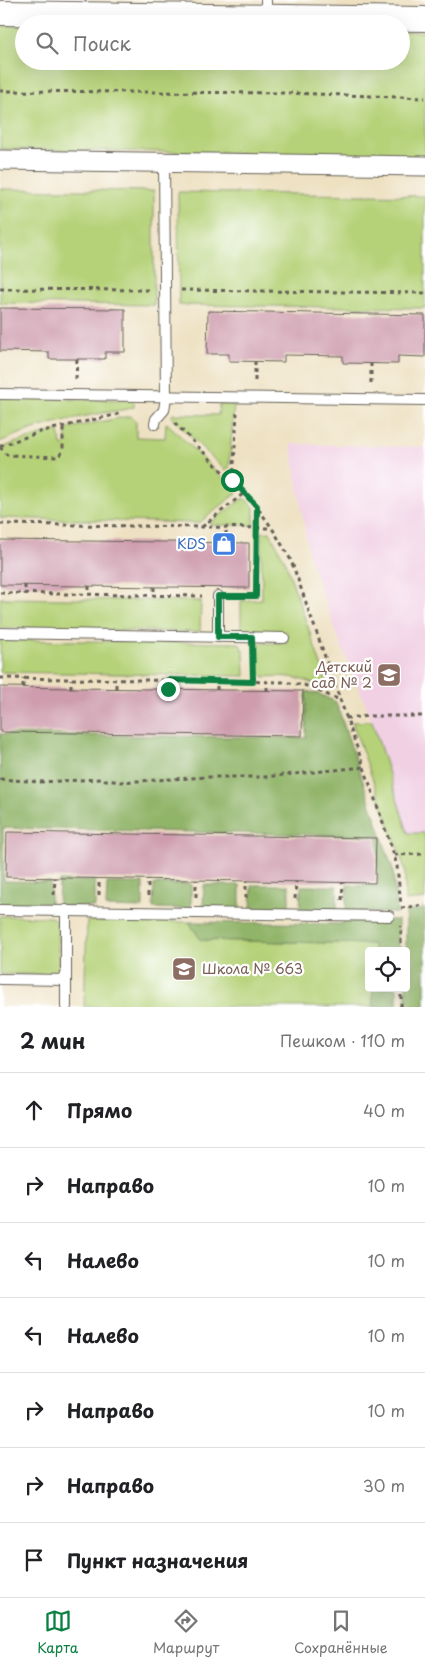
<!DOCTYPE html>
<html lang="ru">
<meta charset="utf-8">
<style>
body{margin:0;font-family:"Playpen Sans",sans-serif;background:#f2f2f2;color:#202124}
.controls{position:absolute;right:15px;bottom:15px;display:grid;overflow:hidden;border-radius:5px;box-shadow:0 5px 20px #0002}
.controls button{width:45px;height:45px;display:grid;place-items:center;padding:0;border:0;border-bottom:1px solid #e0e0e0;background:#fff;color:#202124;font:25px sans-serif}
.stop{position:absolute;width:15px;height:15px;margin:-11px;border:4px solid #0b8043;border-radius:50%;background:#fff}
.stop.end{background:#0b8043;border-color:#fff;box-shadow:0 1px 5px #0008}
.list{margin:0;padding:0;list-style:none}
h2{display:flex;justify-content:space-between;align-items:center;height:65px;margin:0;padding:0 20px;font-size:21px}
h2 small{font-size:16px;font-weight:400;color:#757577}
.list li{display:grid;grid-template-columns:32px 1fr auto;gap:15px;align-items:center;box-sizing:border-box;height:75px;padding:0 20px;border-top:1px solid #e0e0e0}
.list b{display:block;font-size:19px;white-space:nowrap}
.list em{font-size:16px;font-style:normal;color:#757577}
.icon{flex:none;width:28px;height:28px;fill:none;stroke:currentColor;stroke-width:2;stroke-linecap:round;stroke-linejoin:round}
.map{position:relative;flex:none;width:425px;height:1007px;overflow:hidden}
.search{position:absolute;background:#fff;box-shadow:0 5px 20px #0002;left:15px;right:15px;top:15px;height:55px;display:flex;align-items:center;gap:12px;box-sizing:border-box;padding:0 18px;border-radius:28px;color:#757577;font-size:19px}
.sheet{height:590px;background:#fff}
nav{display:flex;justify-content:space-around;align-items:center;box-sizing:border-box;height:70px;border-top:1px solid #e0e0e0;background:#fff;font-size:14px;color:#757577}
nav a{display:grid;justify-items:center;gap:2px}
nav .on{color:#0b8043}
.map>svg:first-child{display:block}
</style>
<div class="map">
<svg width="425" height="1007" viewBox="0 0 425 1007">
<rect width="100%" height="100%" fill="#fff"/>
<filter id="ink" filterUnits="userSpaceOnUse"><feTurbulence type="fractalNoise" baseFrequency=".02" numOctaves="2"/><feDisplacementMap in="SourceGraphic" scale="10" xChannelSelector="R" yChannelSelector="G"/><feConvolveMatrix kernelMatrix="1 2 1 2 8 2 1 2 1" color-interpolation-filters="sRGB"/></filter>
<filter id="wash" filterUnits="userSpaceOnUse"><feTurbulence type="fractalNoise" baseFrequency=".0096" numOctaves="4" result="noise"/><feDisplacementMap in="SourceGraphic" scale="20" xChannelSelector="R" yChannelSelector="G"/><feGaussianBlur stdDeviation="1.12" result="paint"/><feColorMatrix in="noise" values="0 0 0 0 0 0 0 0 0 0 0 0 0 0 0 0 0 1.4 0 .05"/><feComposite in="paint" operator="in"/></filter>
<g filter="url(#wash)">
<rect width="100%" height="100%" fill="#eee1c2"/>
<!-- built -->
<path fill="#f1d0e4" d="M 291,444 L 425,447 L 425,833 L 408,833 L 370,716 L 337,635 L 309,555 Z"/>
<!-- green -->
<g fill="#b5d278" stroke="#68774a">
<path d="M 0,25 L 24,26 L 24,61 L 401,61 L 401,31 L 425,32 L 425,156 L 0,149 Z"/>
<path d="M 0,189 L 154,191 L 154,305 L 0,303 Z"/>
<path d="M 178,192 L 425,196 L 425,308 L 179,305 Z"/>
<path d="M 0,398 L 131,400 L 134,402 L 134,407 L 128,409 C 84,416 41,423 0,442 Z"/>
<path d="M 219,404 L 234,405 L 229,468 L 226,471 L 171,417 L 173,414 L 218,415 Z"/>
<path d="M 130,416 L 136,421 L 136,437 L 165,438 L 166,423 L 168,424 L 234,489 L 237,493 L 199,523 L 0,518 L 0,449 L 14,443 L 59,430 L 61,445 L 64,446 L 67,443 L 66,431 L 69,428 Z"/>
<path d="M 242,499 L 245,499 L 254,507 L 254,524 L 252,525 L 210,525 L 210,523 Z"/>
<path d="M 270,532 L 285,561 L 328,685 L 322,688 C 299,677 289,675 264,677 L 258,671 L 258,643 L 287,643 L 287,632 L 241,631 L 241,601 L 262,599 L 261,533 Z"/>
<path d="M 0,598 L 201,601 L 200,632 L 0,628 Z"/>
<path d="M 0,640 L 239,643 L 244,652 L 245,676 L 0,672 Z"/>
<path d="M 372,721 L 408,833 L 425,833 L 425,899 L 405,901 L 405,869 L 352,722 Z"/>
<path d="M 0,916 L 51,917 L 57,921 L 59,967 L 55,975 L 0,974 Z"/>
<path d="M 87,921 L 189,922 L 201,940 L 374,944 L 374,951 L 369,951 L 369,988 L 373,988 L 373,1007 L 84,1007 Z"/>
</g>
<!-- forest -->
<g fill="#90b468" stroke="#566842">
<path d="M 306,691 L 319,694 L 336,702 L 393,870 L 397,913 L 346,912 L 347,885 L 378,886 L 378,836 L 3,828 L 4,881 L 50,882 L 50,908 L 0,906 L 0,734 L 306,738 Z"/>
<path d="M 59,881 L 95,881 L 95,907 L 58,906 Z"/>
<path d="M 107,883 L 143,883 L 143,908 L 106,907 Z"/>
<path d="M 154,884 L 191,884 L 191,909 L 153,908 Z"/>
<path d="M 204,885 L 240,885 L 240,910 L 203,909 Z"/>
<path d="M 252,885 L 289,885 L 289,910 L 251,909 Z"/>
<path d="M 301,886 L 337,886 L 337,911 L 300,910 Z"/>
<path d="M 425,909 L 425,1007 L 406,1007 L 406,911 Z"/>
<path d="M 347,919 L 398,920 L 398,951 L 374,951 L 373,944 L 201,940 L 189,922 L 341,924 Z"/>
<rect x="373" y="988" width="24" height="19"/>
</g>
<g id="blocks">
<!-- building -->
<g fill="#ce9cad">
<path d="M 0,308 L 125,309 L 125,352 L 105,352 L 105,359 L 49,359 L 49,352 L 0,351 Z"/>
<path d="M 208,311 L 425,315 L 425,357 L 398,356 L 398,364 L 343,363 L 343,356 L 284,355 L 284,362 L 229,361 L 229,354 L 207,354 Z"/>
<path d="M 0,540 L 249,543 L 249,588 L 0,585 Z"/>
<path d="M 0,687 L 303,691 L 302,736 L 0,732 Z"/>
<path d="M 7,832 L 376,838 L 375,883 L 6,877 Z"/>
</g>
</g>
</g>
<g filter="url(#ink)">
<use href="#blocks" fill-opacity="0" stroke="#666156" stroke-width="1"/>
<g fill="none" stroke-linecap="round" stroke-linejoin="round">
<defs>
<g id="service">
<path d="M 266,16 L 266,0"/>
<path d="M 0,394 L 425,400"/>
<path d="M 155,424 L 156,419 L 164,410 L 166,397 L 164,162"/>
<path d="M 0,633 L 284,638"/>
<path d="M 218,637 L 218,596"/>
<path d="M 0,910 L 389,916"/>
<path d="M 66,910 L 66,1007"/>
<path d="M 0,979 L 66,980"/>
</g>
<path id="minor" d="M 0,160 L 425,166"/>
<path id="tertiary" d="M 0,13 L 425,19"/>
</defs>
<!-- service casing -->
<use href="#service" stroke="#666156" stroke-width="12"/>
<!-- minor casing -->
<use href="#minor" stroke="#666156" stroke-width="21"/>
<!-- tertiary casing -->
<use href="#tertiary" stroke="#666156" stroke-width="26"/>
<!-- path -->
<g stroke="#666156" stroke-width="3" stroke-dasharray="4 4" stroke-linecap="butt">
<path d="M 0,91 L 289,93 L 425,98"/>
<path d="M 0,289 L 149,290"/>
<path d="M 181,290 L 425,293"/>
<path d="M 76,379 L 77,359"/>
<path d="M 255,381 L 255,362"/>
<path d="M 371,383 L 371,363"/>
<path d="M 175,423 L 257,507 L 272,528 L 291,560 L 367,776 L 394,855 L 397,866 L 401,905"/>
<path d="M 0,446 L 43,431 L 119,414"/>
<path d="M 0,447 L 7,455 L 58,457 L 63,451 L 63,426"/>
<path d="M 233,480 L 237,413"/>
<path d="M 0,524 L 272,528"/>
<path d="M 202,527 L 244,493"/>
<path d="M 226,543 L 226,527"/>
<path d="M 25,585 L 25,594"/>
<path d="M 89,586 L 89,594"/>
<path d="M 154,587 L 154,595"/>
<path d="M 0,593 L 202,596"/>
<path d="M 233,596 L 256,596 L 257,508"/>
<path d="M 252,653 L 253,681"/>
<path d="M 0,678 L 283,682 L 304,685 L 340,700"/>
<path d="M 23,687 L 23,678"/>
<path d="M 71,688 L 71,679"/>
<path d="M 116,688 L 116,680"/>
<path d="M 168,689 L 169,680"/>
<path d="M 217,690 L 217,681"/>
<path d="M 267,691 L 267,682"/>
<path d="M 346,718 L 370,716 L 425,716"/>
<path d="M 0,779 L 40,782 L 100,779 L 120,782 L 208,777 L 264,777 L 364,767"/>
<path d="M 394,855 L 425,854"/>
<path d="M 54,895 L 55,878"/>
<path d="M 99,895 L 99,879"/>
<path d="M 148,896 L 148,879"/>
<path d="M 196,897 L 196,880"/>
<path d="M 246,898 L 246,881"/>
<path d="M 295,899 L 296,882"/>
<path d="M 342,900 L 343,883"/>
<path d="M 401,908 L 425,905"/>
<path d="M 401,951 L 401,926"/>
<path d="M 401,1007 L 401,988"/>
</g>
<!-- service -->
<use href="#service" stroke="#fff" stroke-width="10"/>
<!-- minor -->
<use href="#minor" stroke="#fff" stroke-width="19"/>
<!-- tertiary -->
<use href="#tertiary" stroke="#fff" stroke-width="24"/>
</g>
</g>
<g fill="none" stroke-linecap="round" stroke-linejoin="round" filter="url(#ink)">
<!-- route -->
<path stroke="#0b8043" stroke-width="6" d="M 168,689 L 168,680 L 253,682 L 252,637 L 218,637 L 218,596 L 256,596 L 257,506 L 232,480"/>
</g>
<!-- icons -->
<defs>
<symbol id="shop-square" viewBox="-11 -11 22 22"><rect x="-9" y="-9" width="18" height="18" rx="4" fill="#3f7fe0" stroke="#fff"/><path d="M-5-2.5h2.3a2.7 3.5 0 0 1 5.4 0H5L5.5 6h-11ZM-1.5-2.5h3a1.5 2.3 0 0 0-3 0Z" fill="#fff"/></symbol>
<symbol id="school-square" viewBox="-11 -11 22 22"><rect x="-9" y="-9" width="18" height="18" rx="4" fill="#8d6e63" stroke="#fff"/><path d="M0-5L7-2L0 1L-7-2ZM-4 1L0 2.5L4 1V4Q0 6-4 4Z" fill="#fff"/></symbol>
</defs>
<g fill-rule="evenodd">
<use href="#shop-square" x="210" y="530" width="28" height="28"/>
<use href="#school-square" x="375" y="661" width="28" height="28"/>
<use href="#school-square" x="170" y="955" width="28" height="28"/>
</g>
<g text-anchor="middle" stroke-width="4.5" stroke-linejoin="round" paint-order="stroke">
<!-- shop labels -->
<g font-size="14" fill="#366cbe" stroke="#fff" text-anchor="end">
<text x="206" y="549">KDS</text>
</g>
<!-- education labels -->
<g font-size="14" fill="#785e54" stroke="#fff" text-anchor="end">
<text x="372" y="672">Детский<tspan x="372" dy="16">сад № 2</tspan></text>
<text x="202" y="974" text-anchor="start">Школа № 663</text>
</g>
</g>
</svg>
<div class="controls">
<button><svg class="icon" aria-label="locate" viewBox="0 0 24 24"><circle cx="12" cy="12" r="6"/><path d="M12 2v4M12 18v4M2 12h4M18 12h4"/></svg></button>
</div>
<div class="stop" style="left:232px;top:480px"></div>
<div class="stop end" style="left:168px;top:689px"></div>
<div class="search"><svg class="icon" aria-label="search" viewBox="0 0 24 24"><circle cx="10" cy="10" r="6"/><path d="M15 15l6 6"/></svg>Поиск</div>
</div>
<section class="sheet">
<h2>2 мин<small>Пешком · 110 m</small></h2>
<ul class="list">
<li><svg class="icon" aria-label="ahead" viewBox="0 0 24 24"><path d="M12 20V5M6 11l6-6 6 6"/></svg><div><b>Прямо</b></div><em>40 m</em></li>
<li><svg class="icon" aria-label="right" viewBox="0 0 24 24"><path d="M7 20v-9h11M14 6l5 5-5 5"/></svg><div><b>Направо</b></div><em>10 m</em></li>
<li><svg class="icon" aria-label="left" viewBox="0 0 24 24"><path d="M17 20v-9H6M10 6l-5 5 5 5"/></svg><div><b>Налево</b></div><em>10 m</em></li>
<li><svg class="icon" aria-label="left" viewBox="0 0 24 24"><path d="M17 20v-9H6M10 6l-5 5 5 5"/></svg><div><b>Налево</b></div><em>10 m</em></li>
<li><svg class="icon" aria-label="right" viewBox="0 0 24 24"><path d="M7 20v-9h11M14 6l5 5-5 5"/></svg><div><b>Направо</b></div><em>10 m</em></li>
<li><svg class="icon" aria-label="right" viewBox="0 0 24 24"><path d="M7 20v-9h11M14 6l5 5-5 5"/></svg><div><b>Направо</b></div><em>30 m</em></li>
<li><svg class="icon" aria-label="arrive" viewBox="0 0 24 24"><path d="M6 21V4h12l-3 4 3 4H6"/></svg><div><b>Пункт назначения</b></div></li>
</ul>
</section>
<nav>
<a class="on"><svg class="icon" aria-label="map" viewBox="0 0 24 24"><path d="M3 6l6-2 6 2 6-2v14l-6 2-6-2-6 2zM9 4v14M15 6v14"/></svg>Карта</a>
<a><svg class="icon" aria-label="directions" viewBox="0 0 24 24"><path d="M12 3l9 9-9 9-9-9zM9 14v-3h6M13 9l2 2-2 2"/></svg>Маршрут</a>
<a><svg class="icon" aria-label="saved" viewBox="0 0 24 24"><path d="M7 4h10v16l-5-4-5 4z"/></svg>Сохранённые</a>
</nav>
